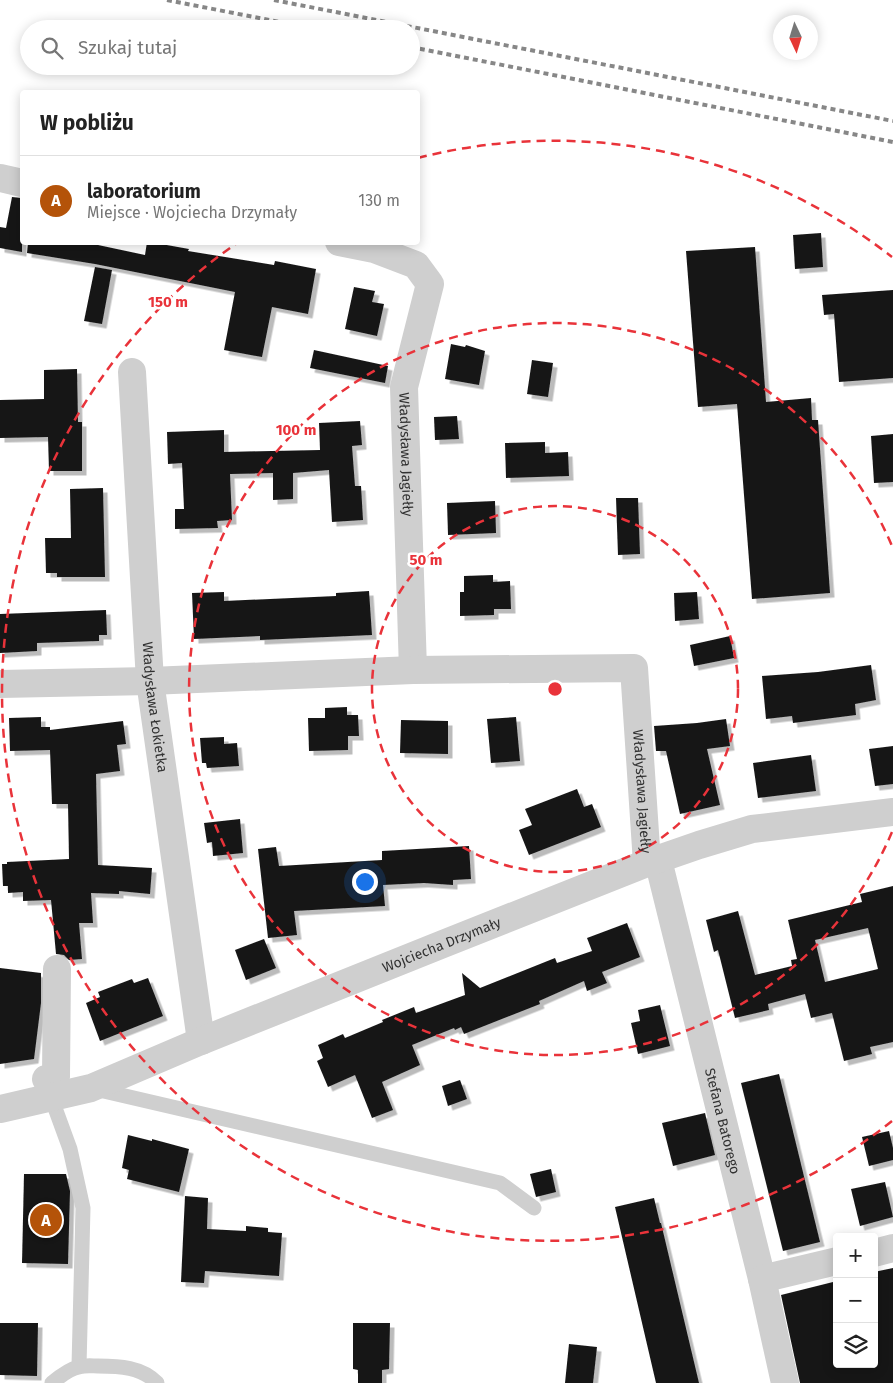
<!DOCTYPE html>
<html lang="pl">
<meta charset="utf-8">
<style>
body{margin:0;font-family:"Fira Sans",sans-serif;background:#f6f6f6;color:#222}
.controls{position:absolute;right:15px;bottom:15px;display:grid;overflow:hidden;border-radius:5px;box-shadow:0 2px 12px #0003}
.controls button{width:45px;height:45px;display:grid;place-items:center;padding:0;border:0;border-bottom:1px solid #e0e0e0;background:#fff;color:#222;font:25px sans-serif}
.compass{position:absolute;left:773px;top:15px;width:45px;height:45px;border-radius:50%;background:#fff;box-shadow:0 2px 12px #0003;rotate:176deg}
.you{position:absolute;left:364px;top:881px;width:18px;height:18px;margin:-12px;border:4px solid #fff;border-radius:50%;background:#1a73e8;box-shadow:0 0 0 8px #1a73e833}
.badge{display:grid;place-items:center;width:32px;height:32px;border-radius:50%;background:#b45309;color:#fff;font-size:16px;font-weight:700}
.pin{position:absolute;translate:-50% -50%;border:2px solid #fff;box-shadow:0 1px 5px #0006}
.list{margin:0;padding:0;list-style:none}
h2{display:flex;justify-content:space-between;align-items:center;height:65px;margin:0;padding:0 20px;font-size:21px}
h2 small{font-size:16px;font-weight:400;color:#767676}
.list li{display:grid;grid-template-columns:32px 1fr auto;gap:15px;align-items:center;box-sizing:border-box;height:90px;padding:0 20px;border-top:1px solid #e0e0e0}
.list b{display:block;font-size:19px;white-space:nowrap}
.list p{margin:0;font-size:16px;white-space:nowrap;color:#767676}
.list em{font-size:16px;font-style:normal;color:#767676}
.icon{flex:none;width:28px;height:28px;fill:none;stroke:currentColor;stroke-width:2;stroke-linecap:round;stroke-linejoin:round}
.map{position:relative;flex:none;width:893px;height:1383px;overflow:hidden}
.search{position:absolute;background:#fff;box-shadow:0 2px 12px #0003;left:20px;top:20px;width:400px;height:55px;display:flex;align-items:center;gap:12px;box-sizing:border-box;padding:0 18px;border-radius:28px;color:#767676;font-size:19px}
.panel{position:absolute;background:#fff;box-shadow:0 2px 12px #0003;left:20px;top:90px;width:400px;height:155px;border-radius:5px}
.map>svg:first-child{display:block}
</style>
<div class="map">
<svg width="893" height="1383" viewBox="0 0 893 1383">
<defs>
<filter id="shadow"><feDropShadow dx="4.5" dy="4.5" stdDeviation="0" flood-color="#0004"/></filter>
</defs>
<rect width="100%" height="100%" fill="#fff"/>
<!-- building -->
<g fill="#191919" fill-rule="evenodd" filter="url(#shadow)">
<path d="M 12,197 L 22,198 L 22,252 L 0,248 L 0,227 L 6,228 Z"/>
<path d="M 821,233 L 823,267 L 795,269 L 793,235 Z"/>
<path d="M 28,242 L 84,242 L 145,255 L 147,242 L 150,242 L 189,249 L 188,251 L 274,265 L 275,261 L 316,269 L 308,314 L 272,307 L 262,357 L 224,350 L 235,292 L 95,264 L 27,253 Z"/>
<path d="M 755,247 L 766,402 L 811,398 L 812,420 L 818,420 L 830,593 L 752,599 L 737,404 L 698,407 L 686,251 Z"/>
<path d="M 95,267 L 112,270 L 102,324 L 84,321 Z"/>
<path d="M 354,287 L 375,291 L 372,302 L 384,304 L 377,336 L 345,329 Z"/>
<path d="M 893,290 L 893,378 L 839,382 L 834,314 L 824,315 L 822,295 Z"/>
<path d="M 451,344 L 465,347 L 466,345 L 485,351 L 479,385 L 445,379 Z"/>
<path d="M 314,350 L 388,366 L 385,383 L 310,368 Z"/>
<path d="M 532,360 L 553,363 L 548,397 L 527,394 Z"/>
<path d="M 77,369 L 78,422 L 82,422 L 82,471 L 49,471 L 48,437 L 0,438 L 0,400 L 44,399 L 44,370 Z"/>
<path d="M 457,416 L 459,439 L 435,440 L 434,417 Z"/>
<path d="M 360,421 L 362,445 L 352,446 L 355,486 L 361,486 L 363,520 L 332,522 L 329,470 L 293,473 L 293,499 L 273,500 L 273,473 L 230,474 L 232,520 L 217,521 L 218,528 L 175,529 L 175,509 L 184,509 L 182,463 L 168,464 L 167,432 L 224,430 L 224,452 L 320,450 L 319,423 Z"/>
<path d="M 893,434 L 893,482 L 874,483 L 871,436 Z"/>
<path d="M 545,442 L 545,453 L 568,452 L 569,476 L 506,478 L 505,443 Z"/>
<path d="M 103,488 L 105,577 L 57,577 L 57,573 L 46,573 L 45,538 L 71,538 L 70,489 Z"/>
<path d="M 616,498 L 638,498 L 640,554 L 618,555 Z"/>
<path d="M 495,501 L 496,533 L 448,535 L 447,503 Z"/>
<path d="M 493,575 L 493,582 L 510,581 L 511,609 L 494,609 L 494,615 L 460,616 L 460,592 L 464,592 L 464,576 Z"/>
<path d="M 369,591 L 372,635 L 260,640 L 260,636 L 194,639 L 192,593 L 224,592 L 224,601 L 336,596 L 336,593 Z"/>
<path d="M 697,592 L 699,619 L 675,621 L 674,593 Z"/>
<path d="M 106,610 L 107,635 L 99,635 L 99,641 L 37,643 L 37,651 L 0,653 L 0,614 Z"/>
<path d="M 730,636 L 734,658 L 694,666 L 690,645 Z"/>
<path d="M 871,665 L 876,700 L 855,704 L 856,715 L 793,723 L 792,716 L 766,719 L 762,676 L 818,672 Z"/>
<path d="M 347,707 L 347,715 L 358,715 L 359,736 L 348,736 L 348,750 L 309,751 L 308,718 L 325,718 L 325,708 Z"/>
<path d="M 41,717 L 41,727 L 50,727 L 50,730 L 123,721 L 126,744 L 117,745 L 120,771 L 96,774 L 98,865 L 152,868 L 150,894 L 119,891 L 119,894 L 91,893 L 93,923 L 79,923 L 82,959 L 69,960 L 64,955 L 56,954 L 51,900 L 23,901 L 23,892 L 8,893 L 8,886 L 3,886 L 2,864 L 7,864 L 7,862 L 69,859 L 68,804 L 52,804 L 50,750 L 10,751 L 9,718 Z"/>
<path d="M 516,717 L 520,761 L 491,763 L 487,719 Z"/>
<path d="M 726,719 L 730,746 L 707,749 L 720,805 L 680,814 L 666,751 L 656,751 L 654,726 L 697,723 Z"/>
<path d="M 401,720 L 448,721 L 448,754 L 400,753 Z"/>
<path d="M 224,737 L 224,744 L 237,743 L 239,766 L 207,768 L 206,763 L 202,763 L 200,738 Z"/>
<path d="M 893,746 L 893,784 L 875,786 L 869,749 Z"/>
<path d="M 811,755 L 816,791 L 758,798 L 753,763 Z"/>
<path d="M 577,789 L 584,807 L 592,804 L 601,827 L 529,855 L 519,830 L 532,825 L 525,809 Z"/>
<path d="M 240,819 L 243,853 L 213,856 L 212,842 L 207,843 L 204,823 Z"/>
<path d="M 469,846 L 471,879 L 453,880 L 453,885 L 424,883 L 383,885 L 385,906 L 294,911 L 297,935 L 268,938 L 258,849 L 276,847 L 279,866 L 382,860 L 382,851 Z"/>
<path d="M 893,886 L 893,1042 L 870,1047 L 872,1054 L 844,1061 L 832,1013 L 811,1018 L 805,994 L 768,1004 L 769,1010 L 735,1018 L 718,950 L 714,952 L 706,920 L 738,911 L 755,975 L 792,966 L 791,960 L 797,959 L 788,920 L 862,902 L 860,894 ZM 868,928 L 878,969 L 825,982 L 815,940 Z"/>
<path d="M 627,923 L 640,957 L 602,972 L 607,983 L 587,991 L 584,981 L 539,1001 L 540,1004 L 464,1034 L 461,1027 L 455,1030 L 454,1028 L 412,1045 L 420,1065 L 382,1082 L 393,1110 L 372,1118 L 355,1075 L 328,1087 L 317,1061 L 323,1058 L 318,1045 L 343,1034 L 345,1038 L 383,1022 L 382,1020 L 414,1007 L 416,1013 L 465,995 L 462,973 L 480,988 L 555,958 L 557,963 L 592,951 L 587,938 Z"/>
<path d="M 264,939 L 276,968 L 246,980 L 235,950 Z"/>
<path d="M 0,968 L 41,973 L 41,1003 L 34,1059 L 0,1064 Z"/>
<path d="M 148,978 L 163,1016 L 100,1041 L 86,1003 L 100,997 L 98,992 L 132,979 L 134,983 Z"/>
<path d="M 660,1005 L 670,1046 L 638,1054 L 631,1023 L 640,1021 L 638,1010 Z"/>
<path d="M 779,1074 L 820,1242 L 783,1251 L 741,1083 Z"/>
<path d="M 460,1080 L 467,1099 L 448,1106 L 442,1086 Z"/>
<path d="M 705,1113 L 715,1155 L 673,1166 L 662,1123 Z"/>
<path d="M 889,1131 L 893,1148 L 893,1160 L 869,1166 L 862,1137 Z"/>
<path d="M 128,1135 L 152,1141 L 152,1139 L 189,1149 L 179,1192 L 127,1179 L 129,1170 L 122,1168 Z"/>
<path d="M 551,1169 L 556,1192 L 536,1197 L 530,1174 Z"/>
<path d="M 24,1174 L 66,1174 L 70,1191 L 68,1264 L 22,1263 Z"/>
<path d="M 885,1182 L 893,1217 L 860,1226 L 851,1189 Z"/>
<path d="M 185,1196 L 208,1198 L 207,1229 L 246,1231 L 246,1226 L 268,1228 L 268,1232 L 282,1233 L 279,1276 L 205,1271 L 204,1283 L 181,1282 Z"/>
<path d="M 654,1198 L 660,1223 L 661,1223 L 699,1383 L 656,1383 L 615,1207 Z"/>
<path d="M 893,1268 L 893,1383 L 800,1383 L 781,1295 L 837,1281 L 837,1364 L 874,1364 L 874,1272 Z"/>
<path d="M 0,1323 L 38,1323 L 37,1376 L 0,1375 Z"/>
<path d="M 353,1323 L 390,1323 L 389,1369 L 382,1370 L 382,1383 L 358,1383 L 358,1370 L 353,1369 Z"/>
<path d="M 569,1344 L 597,1347 L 593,1383 L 565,1383 Z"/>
</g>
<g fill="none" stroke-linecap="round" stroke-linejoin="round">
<!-- service -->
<g stroke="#cfcfcf" stroke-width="15">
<path d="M 95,1089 L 500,1183 L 534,1208"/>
<path d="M 51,1097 L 70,1149 L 83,1208 L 79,1366"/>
<path d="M 52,1383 C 59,1377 69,1369 79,1367 C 85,1365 92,1366 98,1366 C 119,1366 142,1367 157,1383"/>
</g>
<!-- minor -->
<g stroke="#cfcfcf" stroke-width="28">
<path d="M 0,178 L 22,183"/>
<path id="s1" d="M 339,242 L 374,249 L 416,265 L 430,284 L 404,387 L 413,670"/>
<path id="s2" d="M 132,372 L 150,681 L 201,1041"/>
<path id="s3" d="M 0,684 L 150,681 L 413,670 L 634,668 L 647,863"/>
<path id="s4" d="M 658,860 L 762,1279 L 785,1383"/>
<path d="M 46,1079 L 56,1077 L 57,969"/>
<path d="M 874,1253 L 893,1248"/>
<path d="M 762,1279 L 837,1261"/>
</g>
<!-- tertiary -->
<path stroke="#cfcfcf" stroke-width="28" id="s5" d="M 0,1109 L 91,1088 L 201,1041 L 443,944 L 647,863 L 699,845 L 752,829 L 893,812"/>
<!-- rail -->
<g stroke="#878787" stroke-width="4" stroke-dasharray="5 4" stroke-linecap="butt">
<path d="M 167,0 L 315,29"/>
<path d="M 274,0 L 893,121"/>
<path d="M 411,47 L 893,142"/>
</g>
</g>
<!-- distance rings -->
<g fill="none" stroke="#e9333a" stroke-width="2.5" stroke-dasharray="9 6">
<circle cx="555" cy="689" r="183"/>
<path d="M892 832A366 366 0 1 1 892 546"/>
<path d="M892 1121A548 548 0 1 1 237 243M418 158A548 548 0 0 1 892 257"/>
</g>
<g text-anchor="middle" stroke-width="5" stroke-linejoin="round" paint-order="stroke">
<!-- street labels -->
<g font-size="14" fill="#323232" stroke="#fff">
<text dy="5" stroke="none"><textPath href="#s1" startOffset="278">Władysława Jagiełły</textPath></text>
<text dy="5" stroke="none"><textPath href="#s2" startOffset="336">Władysława Łokietka</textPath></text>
<text dy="5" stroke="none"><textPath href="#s3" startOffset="758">Władysława Jagiełły</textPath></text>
<text dy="5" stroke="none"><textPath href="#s5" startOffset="472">Wojciecha Drzymały</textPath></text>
<text dy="5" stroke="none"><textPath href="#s4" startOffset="269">Stefana Batorego</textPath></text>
</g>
</g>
<circle cx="555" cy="689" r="8" fill="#e9333a" stroke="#fff" stroke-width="2.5"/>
<g font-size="15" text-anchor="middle" font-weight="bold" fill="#e9333a" stroke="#fff" stroke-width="5" stroke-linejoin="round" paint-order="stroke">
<text x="168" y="307">150 m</text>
<text x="296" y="435">100 m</text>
<text x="426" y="565">50 m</text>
</g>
</svg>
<div class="controls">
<button>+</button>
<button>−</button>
<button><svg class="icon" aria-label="layers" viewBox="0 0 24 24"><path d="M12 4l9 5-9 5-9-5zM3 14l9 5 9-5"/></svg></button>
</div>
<svg class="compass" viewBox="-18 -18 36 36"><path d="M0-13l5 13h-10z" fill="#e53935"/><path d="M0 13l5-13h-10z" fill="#767676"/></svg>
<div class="you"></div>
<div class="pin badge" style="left:46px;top:1220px">A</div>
<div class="search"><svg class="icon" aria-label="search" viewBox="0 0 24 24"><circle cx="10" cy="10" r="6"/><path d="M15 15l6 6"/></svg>Szukaj tutaj</div>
<section class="panel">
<h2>W pobliżu<small></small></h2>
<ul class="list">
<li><span class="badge">A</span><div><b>laboratorium</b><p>Miejsce · Wojciecha Drzymały</p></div><em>130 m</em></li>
</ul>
</section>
</div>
